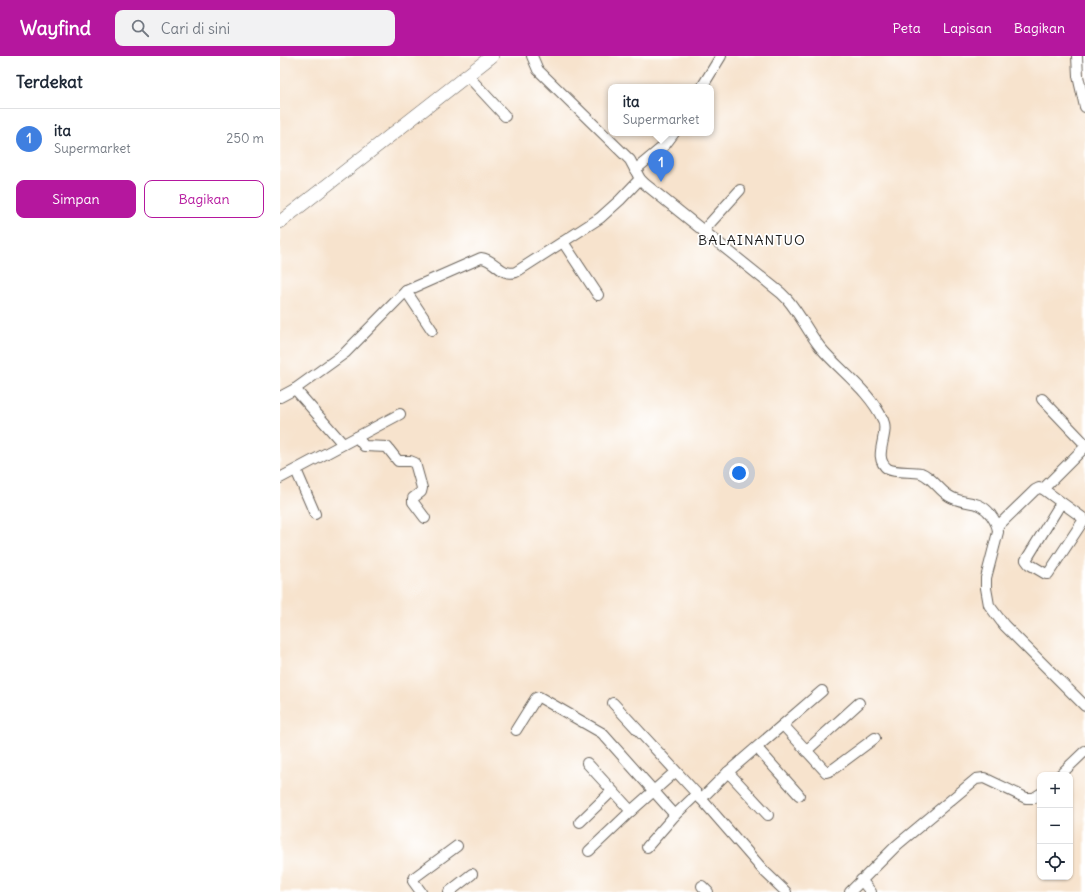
<!DOCTYPE html>
<html lang="id">
<meta charset="utf-8">
<style>
body{margin:0;font-family:Delius,sans-serif;background:#f2f2f3;color:#1f2937}
.controls{position:absolute;right:12px;bottom:12px;display:grid;overflow:hidden;border-radius:8px;box-shadow:0 1px 3px #0004}
.controls button{width:36px;height:36px;display:grid;place-items:center;padding:0;border:0;border-bottom:1px solid #e0e1e3;background:#fff;color:#1f2937;font:20px sans-serif}
.you{position:absolute;left:459px;top:417px;width:14px;height:14px;margin:-10px;border:3px solid #fff;border-radius:50%;background:#1a73e8;box-shadow:0 0 0 6px #1a73e833}
.badge{display:grid;place-items:center;width:26px;height:26px;border-radius:50%;background:#b5179e;color:#fff;font-size:13px;font-weight:700}
.pin{position:absolute;translate:-50% -33px;filter:drop-shadow(0 1px 2px #0008)}
.pin::after{content:'';position:absolute;top:21px;width:14px;height:12px;background:inherit;clip-path:polygon(0 0,100% 0,50% 100%)}
.popup{position:absolute;left:328px;top:28px;width:106px;height:52px;box-sizing:border-box;display:grid;place-content:center;border-radius:8px;background:#fff;filter:drop-shadow(0 1px 3px #0005);font-size:13px;white-space:nowrap;color:#747a83}
.popup b{font-size:15px;color:#1f2937}
.popup::after{content:'';position:absolute;left:50%;top:100%;margin-left:-8px;border:8px solid transparent;border-top-color:#fff}
.list{margin:0;padding:0;list-style:none}
h2{display:flex;justify-content:space-between;align-items:center;height:52px;margin:0;padding:0 16px;font-size:17px}
h2 small{font-size:13px;font-weight:400;color:#747a83}
.list li{display:grid;grid-template-columns:26px 1fr auto;gap:12px;align-items:center;box-sizing:border-box;height:60px;padding:0 16px;border-top:1px solid #e0e1e3}
.list b{display:block;font-size:15px;white-space:nowrap}
.list p{margin:0;font-size:13px;white-space:nowrap;color:#747a83}
.list em{font-size:13px;font-style:normal;color:#747a83}
.actions{display:flex;gap:8px;padding:12px 16px}
.actions a{flex:1;padding:9px 0;border:1px solid #b5179e;border-radius:8px;text-align:center;font-size:14px;color:#b5179e}
.actions .main{background:#b5179e;color:#fff}
.icon{flex:none;width:22px;height:22px;fill:none;stroke:currentColor;stroke-width:2;stroke-linecap:round;stroke-linejoin:round}
.map{position:relative;flex:none;width:805px;height:836px;overflow:hidden}
header{display:flex;align-items:center;gap:24px;box-sizing:border-box;height:56px;padding:0 20px;background:#b5179e;color:#fff}
header strong{font-size:19px}
nav{display:flex;gap:22px;margin-inline-start:auto;font-size:14px}
.search{width:280px;height:36px;background:#f2f2f3;display:flex;align-items:center;gap:10px;box-sizing:border-box;padding:0 14px;border-radius:8px;color:#747a83;font-size:15px}
main{display:flex}
aside{flex:1;background:#fff}
.map>svg:first-child{display:block}
</style>
<header>
<strong>Wayfind</strong>
<div class="search"><svg class="icon" aria-label="search" viewBox="0 0 24 24"><circle cx="10" cy="10" r="6"/><path d="M15 15l6 6"/></svg>Cari di sini</div>
<nav><a>Peta</a><a>Lapisan</a><a>Bagikan</a></nav>
</header>
<main>
<aside>
<h2>Terdekat<small></small></h2>
<ul class="list">
<li><span class="badge" style="background:#3f7fe0">1</span><div><b>ita</b><p>Supermarket</p></div><em>250 m</em></li>
</ul>
<div class="actions"><a class="main">Simpan</a><a>Bagikan</a></div>
</aside>
<div class="map">
<svg width="805" height="836" viewBox="0 0 805 836">
<rect width="100%" height="100%" fill="#fff"/>
<filter id="ink" filterUnits="userSpaceOnUse"><feTurbulence type="fractalNoise" baseFrequency=".025" numOctaves="2"/><feDisplacementMap in="SourceGraphic" scale="8" xChannelSelector="R" yChannelSelector="G"/><feConvolveMatrix kernelMatrix="1 2 1 2 8 2 1 2 1" color-interpolation-filters="sRGB"/></filter>
<filter id="wash" filterUnits="userSpaceOnUse"><feTurbulence type="fractalNoise" baseFrequency=".012" numOctaves="4" result="noise"/><feDisplacementMap in="SourceGraphic" scale="16" xChannelSelector="R" yChannelSelector="G"/><feGaussianBlur stdDeviation="0.9" result="paint"/><feColorMatrix in="noise" values="0 0 0 0 0 0 0 0 0 0 0 0 0 0 0 0 0 1.4 0 .05"/><feComposite in="paint" operator="in"/></filter>
<g filter="url(#wash)">
<rect width="100%" height="100%" fill="#f7e3cd"/>
</g>
<g filter="url(#ink)">
<g fill="none" stroke-linecap="round" stroke-linejoin="round">
<defs>
<g id="minor">
<path d="M 252,0 L 258,14 L 350,104 L 360,123 L 365,128 L 501,237 L 507,243 C 520,258 528,276 540,291 C 560,315 589,334 603,364 C 610,379 591,401 608,413 C 615,417 632,415 641,417 C 652,421 659,434 669,440 C 685,450 698,442 711,459 C 715,465 718,469 718,476 L 706,522 L 706,532 L 709,549 L 724,569 L 805,650"/>
<path d="M 797,0 L 798,20 L 805,51"/>
<path d="M 187,19 L 225,60"/>
<path d="M 422,31 L 441,0"/>
<path d="M 355,114 L 385,89 L 394,77"/>
<path d="M 423,175 L 460,134"/>
<path d="M 283,186 L 318,239"/>
<path d="M 126,235 L 152,274"/>
<path d="M 15,333 L 63,388"/>
<path d="M 0,341 L 15,333 L 65,297 L 126,235 L 201,202 C 215,203 221,221 236,216 L 320,162 L 340,144 L 360,123"/>
<path d="M 762,343 L 805,388"/>
<path d="M 77,381 L 84,390 L 107,391 L 118,405 L 130,405 L 135,407 L 142,432 L 141,436 L 133,442 L 133,446 L 145,462"/>
<path d="M 16,414 L 35,458"/>
<path d="M 0,422 L 120,358"/>
<path d="M 763,433 L 805,391"/>
<path d="M 718,470 L 755,434 L 759,432 L 763,433 L 803,462 L 803,465 L 768,518 L 766,518 L 749,508 L 746,504 L 781,447"/>
<path d="M 333,647 L 417,738 L 484,815 L 506,836"/>
<path d="M 503,669 L 546,716 L 552,714 L 595,682"/>
<path d="M 236,674 L 256,642 L 259,641 L 322,677 L 395,759 L 417,738"/>
<path d="M 477,692 L 519,739"/>
<path d="M 526,695 L 579,647"/>
<path d="M 307,707 L 351,755"/>
<path d="M 448,716 L 488,759"/>
<path d="M 780,719 L 805,695"/>
<path d="M 421,743 L 448,716 L 542,635"/>
<path d="M 300,766 L 332,735"/>
<path d="M 367,791 L 395,759"/>
<path d="M 309,795 L 351,755 L 395,716"/>
<path d="M 581,824 L 591,836"/>
<path d="M 422,830 L 428,836"/>
<path d="M 141,836 L 133,825 L 135,821 L 177,790"/>
<path d="M 169,836 L 192,818"/>
<path d="M 570,836 L 617,789 L 696,723 L 704,722 L 746,742 L 754,742 L 760,738"/>
</g>
<path id="major" d="M 0,166 L 212,0"/>
</defs>
<!-- minor casing -->
<use href="#minor" stroke="#69625a" stroke-width="12"/>
<!-- major casing -->
<use href="#major" stroke="#69625a" stroke-width="14"/>
<!-- minor -->
<use href="#minor" stroke="#fff" stroke-width="10"/>
<!-- major -->
<use href="#major" stroke="#fff" stroke-width="13"/>
</g>
</g>
<g text-anchor="middle" stroke-width="3.5" stroke-linejoin="round" paint-order="stroke">
<!-- quarter labels -->
<g font-size="14" letter-spacing="1" fill="#1c1c1c" stroke="#fff">
<text x="472" y="189">BALAINANTUO</text>
</g>
</g>
</svg>
<div class="controls">
<button>+</button>
<button>−</button>
<button><svg class="icon" aria-label="locate" viewBox="0 0 24 24"><circle cx="12" cy="12" r="6"/><path d="M12 2v4M12 18v4M2 12h4M18 12h4"/></svg></button>
</div>
<div class="you"></div>
<div class="pin badge" style="left:381px;top:126px;background:#3f7fe0">1</div>
<div class="popup"><b>ita</b>Supermarket</div>
</div>
</main>
